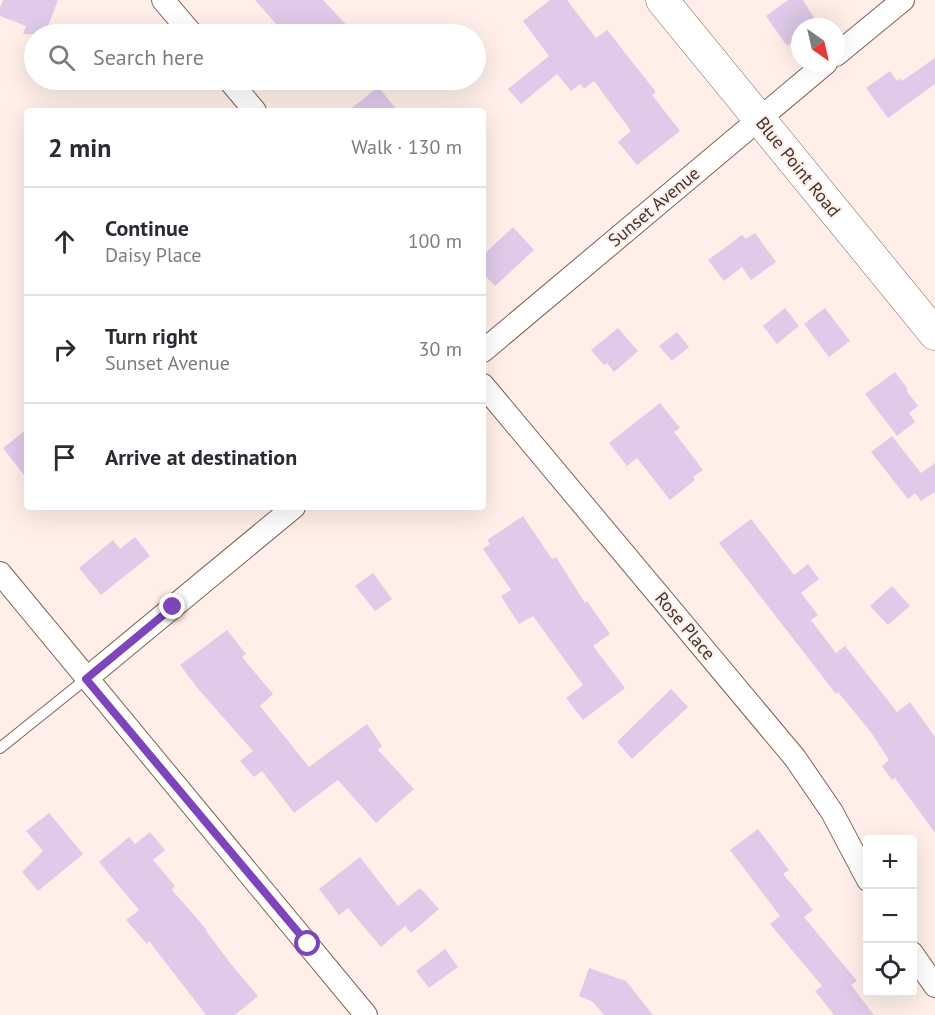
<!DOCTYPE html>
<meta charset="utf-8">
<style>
body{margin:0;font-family:"PT Sans",sans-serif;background:#f2f2f3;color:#2b2b33}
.controls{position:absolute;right:18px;bottom:18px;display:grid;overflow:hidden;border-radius:6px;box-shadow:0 6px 24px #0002}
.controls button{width:54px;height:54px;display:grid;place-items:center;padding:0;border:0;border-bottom:2px solid #e1e1e2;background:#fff;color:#2b2b33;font:30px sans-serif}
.compass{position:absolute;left:791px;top:18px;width:54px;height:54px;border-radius:50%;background:#fff;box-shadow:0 6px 24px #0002;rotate:146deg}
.stop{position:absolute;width:18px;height:18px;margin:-14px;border:4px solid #7d44bb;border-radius:50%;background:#fff}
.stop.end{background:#7d44bb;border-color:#fff;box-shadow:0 2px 6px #0008}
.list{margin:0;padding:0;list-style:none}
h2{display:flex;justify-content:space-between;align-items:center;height:78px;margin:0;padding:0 24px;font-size:26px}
h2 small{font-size:20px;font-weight:400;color:#7c7c81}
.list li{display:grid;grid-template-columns:39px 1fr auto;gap:18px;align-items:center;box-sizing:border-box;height:108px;padding:0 24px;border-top:2px solid #e1e1e2}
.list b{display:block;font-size:22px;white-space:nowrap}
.list p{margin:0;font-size:20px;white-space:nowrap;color:#7c7c81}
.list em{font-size:20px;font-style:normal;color:#7c7c81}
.icon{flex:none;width:33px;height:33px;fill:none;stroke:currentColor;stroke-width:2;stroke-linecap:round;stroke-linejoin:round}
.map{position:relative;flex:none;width:935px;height:1015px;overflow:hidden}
.search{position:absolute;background:#fff;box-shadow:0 6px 24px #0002;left:24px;top:24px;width:462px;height:66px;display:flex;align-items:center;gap:15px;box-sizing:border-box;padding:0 21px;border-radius:33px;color:#7c7c81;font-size:22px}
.panel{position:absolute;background:#fff;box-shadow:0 6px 24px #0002;left:24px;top:108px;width:462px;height:402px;border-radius:6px}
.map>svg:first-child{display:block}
</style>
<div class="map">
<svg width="935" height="1015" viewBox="0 0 935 1015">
<rect width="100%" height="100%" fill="#ffefe8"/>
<!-- building -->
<g fill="#dfcae9">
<path d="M 3,0 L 58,0 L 45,34 L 23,34 L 26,26 L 0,16 L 0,8 Z"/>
<path d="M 255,0 L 323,0 L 355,34 L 285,34 Z"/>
<path d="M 550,0 L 567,0 L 596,38 L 607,30 L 656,92 L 652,95 L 680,131 L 637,165 L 618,142 L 631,131 L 594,81 L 584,89 L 580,84 L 571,91 L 557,74 L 521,104 L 508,89 L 549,56 L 523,21 Z"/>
<path d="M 788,0 L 803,0 L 817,23 L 811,27 L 800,27 L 800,37 L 787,46 L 766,16 Z"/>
<path d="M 935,58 L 935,84 L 888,118 L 866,88 L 890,71 L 897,81 L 900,78 L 902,81 Z"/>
<path d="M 378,87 L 398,111 L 348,111 Z"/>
<path d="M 513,227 L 534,250 L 495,286 L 483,274 L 483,255 Z"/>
<path d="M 755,233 L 776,262 L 751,280 L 742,267 L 724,281 L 708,260 L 742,235 L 746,239 Z"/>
<path d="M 785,308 L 799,326 L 777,344 L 763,326 Z"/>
<path d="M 825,308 L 850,341 L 829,357 L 804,324 Z"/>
<path d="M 618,328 L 638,351 L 614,372 L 607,363 L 604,365 L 591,350 Z"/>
<path d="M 677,332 L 689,347 L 672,361 L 659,346 Z"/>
<path d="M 895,372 L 908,389 L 906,390 L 918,406 L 909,413 L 915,422 L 897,436 L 865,394 Z"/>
<path d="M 660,403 L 680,428 L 674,432 L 703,470 L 693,477 L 695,480 L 670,500 L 637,458 L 627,466 L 609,443 Z"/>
<path d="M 27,429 L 27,479 L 3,448 Z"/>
<path d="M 892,436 L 921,473 L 935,463 L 935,492 L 921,501 L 915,493 L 908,499 L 871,452 Z"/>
<path d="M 523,516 L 552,559 L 556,557 L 585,603 L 587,601 L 610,634 L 593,646 L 625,688 L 583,720 L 566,698 L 583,685 L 533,616 L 519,624 L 501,596 L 511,590 L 483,549 L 490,544 L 487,540 Z"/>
<path d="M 751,519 L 794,575 L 808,564 L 819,579 L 801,593 L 818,615 L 811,620 L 836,653 L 845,646 L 897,712 L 910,702 L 935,737 L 935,833 L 895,778 L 892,780 L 882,766 L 889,760 L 870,731 L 838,692 L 836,694 L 719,543 Z"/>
<path d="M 135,537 L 150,556 L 101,595 L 79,568 L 113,540 L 120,549 Z"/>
<path d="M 373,573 L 392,599 L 375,611 L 355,586 Z"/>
<path d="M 892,586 L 910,606 L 888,625 L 870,606 Z"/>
<path d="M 227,630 L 246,654 L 242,657 L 273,694 L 260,706 L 309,767 L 367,724 L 382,746 L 378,750 L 414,789 L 376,823 L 338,780 L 294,813 L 262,771 L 254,777 L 240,761 L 253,751 L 199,690 L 180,665 Z"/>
<path d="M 671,689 L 688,707 L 632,759 L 617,742 Z"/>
<path d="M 49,813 L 83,854 L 38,891 L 22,872 L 43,851 L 26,831 Z"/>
<path d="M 758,829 L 789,870 L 783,874 L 813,910 L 804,917 L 857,981 L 851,985 L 874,1015 L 834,1015 L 815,991 L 822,986 L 770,924 L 780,916 L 730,850 Z"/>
<path d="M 150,832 L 165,850 L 153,860 L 175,886 L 172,890 L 207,930 L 206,931 L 231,964 L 258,996 L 235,1015 L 206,1015 L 149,941 L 147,944 L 126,920 L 139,910 L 99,862 L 129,837 L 135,844 Z"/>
<path d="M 360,857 L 398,906 L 420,888 L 439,909 L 411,933 L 405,926 L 381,947 L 348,908 L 339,915 L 319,889 Z"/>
<path d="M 445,949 L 458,967 L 429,988 L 416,971 Z"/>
<path d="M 589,968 L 626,981 L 653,1015 L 604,1015 L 593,1002 L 579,996 Z"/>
</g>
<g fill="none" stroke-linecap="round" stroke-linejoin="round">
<defs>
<path id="lane" d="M 0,748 L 86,679"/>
<g id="street">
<path d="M 163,0 L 192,34"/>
<path d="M 836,55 L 903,0"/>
<path d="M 229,80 L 255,111"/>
<path d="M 483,351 L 826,63"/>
<path d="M 483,385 L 795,758 L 832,812 L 868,880"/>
<path d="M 0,573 L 366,1015"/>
<path d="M 86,679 L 294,507"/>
<path d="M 912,953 L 935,986"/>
</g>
<path id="secondary" d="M 662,0 L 935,334"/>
</defs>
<!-- lane casing -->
<use href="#lane" stroke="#816151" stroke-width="12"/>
<!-- street casing -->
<use href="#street" stroke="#816151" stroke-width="24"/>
<!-- secondary casing -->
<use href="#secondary" stroke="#816151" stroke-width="33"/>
<!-- lane -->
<use href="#lane" stroke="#fff" stroke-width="10"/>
<!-- street -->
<use href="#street" stroke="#fff" stroke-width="22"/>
<!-- secondary -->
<use href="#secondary" stroke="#fff" stroke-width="32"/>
</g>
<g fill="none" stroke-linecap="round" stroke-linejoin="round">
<!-- route -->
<path stroke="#7d44bb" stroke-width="8" d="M 173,607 L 86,679 L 308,944"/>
</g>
<g text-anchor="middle" stroke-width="4.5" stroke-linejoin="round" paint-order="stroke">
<!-- street labels -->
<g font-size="18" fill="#43352e" stroke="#ffefe8">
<text transform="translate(798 167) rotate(51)" y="6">Blue Point Road</text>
<text transform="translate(654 207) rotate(-40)" y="6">Sunset Avenue</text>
<text transform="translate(685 626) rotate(50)" y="6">Rose Place</text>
</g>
</g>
</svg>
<div class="controls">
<button>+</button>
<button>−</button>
<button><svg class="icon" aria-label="locate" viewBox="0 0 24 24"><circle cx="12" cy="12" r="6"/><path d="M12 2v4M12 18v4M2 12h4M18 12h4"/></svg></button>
</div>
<svg class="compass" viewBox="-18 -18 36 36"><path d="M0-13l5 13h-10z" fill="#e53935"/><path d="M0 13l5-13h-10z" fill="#7c7c81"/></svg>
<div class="stop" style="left:308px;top:944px"></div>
<div class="stop end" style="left:173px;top:607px"></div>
<div class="search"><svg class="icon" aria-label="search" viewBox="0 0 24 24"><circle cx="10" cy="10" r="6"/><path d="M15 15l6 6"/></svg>Search here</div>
<section class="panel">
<h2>2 min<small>Walk · 130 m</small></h2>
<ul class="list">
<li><svg class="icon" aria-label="ahead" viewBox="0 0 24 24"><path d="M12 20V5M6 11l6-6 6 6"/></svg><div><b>Continue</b><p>Daisy Place</p></div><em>100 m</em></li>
<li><svg class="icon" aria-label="right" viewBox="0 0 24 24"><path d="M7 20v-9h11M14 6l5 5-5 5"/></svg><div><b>Turn right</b><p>Sunset Avenue</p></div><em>30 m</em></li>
<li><svg class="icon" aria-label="arrive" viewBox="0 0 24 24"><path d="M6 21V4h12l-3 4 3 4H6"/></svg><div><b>Arrive at destination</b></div></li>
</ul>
</section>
</div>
